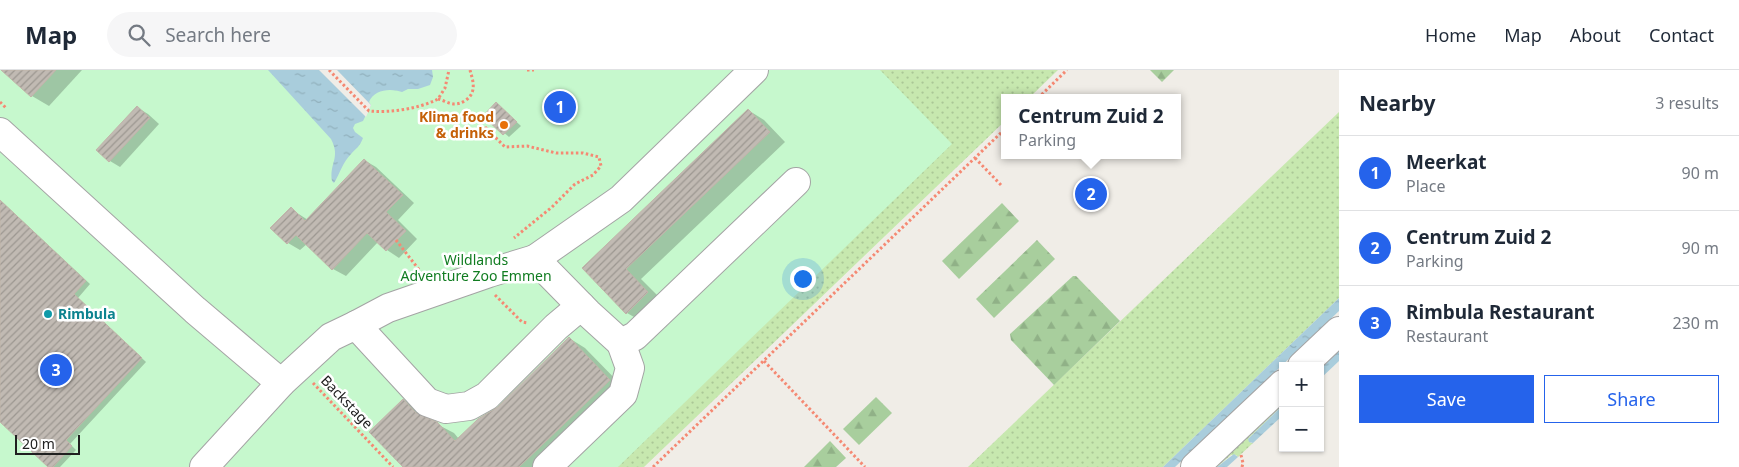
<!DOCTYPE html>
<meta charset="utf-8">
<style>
body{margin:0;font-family:"Noto Sans",sans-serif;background:#f6f6f7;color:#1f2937}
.controls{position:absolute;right:15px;bottom:15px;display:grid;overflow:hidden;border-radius:0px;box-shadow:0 1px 4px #0004}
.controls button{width:45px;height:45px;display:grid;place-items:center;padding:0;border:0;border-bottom:1px solid #e0e1e3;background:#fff;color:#1f2937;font:25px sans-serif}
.scale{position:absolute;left:15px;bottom:12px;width:65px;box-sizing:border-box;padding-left:5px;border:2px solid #202020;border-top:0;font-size:14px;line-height:18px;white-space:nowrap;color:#202020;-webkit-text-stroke:4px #fff;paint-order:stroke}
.you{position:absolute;left:802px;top:208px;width:18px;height:18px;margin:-12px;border:4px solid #fff;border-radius:50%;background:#1a73e8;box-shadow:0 0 0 8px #1a73e833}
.badge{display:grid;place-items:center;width:32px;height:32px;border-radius:50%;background:#2563eb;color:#fff;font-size:16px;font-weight:700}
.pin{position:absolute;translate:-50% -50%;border:2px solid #fff;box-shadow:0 1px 5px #0006}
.popup{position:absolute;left:1001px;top:24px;width:180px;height:65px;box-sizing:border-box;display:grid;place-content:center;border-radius:0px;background:#fff;filter:drop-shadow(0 1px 4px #0005);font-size:16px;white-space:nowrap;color:#747a83}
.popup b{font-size:19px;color:#1f2937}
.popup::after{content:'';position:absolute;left:50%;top:100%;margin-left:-10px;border:10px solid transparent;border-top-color:#fff}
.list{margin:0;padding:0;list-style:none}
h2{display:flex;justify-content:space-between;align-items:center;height:65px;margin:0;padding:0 20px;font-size:21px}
h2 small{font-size:16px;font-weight:400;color:#747a83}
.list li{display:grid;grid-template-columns:32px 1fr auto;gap:15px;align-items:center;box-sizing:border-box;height:75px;padding:0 20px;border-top:1px solid #e0e1e3}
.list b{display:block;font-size:19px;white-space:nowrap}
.list p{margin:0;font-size:16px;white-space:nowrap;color:#747a83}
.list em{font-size:16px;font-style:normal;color:#747a83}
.actions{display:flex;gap:10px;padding:15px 20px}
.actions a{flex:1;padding:11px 0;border:1px solid #2563eb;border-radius:0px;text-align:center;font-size:18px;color:#2563eb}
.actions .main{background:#2563eb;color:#fff}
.icon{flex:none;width:28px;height:28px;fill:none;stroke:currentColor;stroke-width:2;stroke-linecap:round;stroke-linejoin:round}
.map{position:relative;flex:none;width:1339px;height:397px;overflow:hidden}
header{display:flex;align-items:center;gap:30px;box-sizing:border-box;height:70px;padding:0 25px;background:#fff;border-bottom:1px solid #e0e1e3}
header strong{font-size:24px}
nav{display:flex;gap:28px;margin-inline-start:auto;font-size:18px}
.search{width:350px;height:45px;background:#f6f6f7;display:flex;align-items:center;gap:12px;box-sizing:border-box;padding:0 18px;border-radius:28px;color:#747a83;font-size:19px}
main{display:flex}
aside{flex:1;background:#fff}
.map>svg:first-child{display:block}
</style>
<header>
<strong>Map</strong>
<div class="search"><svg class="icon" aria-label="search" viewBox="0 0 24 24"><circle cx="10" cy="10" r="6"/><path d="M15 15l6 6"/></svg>Search here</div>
<nav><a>Home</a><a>Map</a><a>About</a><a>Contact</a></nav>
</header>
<main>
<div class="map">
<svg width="1339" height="397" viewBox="0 0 1339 397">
<defs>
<pattern id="grass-dots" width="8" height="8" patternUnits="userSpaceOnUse" patternTransform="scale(1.25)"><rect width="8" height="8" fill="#c7e8af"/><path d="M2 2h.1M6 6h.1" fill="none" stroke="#abc796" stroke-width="1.8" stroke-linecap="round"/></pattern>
<pattern id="forest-firs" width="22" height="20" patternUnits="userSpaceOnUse" patternTransform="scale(1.25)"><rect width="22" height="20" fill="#a8ce9d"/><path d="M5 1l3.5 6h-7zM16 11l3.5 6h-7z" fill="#90b187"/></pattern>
<pattern id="water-ripples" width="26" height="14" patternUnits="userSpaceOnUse" patternTransform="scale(1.25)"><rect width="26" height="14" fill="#a9cddc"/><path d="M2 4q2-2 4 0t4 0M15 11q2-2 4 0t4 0" fill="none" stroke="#91b0bc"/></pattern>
<pattern id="building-hatch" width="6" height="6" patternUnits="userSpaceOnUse" patternTransform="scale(1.25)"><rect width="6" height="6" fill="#c1bab3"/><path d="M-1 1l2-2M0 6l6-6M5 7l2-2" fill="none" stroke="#9c9791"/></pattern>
</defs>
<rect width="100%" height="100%" fill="#f0ede7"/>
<!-- grass -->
<g fill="url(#grass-dots)">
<path d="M 765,0 L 1058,0 L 1029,28 L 1005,28 L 1005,51 L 644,397 L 585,397 Z"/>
<path d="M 1339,42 L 1339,228 L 1163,397 L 968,397 Z"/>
<path d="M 1283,321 L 1283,335 L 1248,369 L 1251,373 L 1253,373 L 1238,387 L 1236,385 L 1231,385 L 1217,397 L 1203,397 Z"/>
</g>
<!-- forest -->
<g fill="url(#forest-firs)">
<path d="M 1150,0 L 1174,0 L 1162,12 Z"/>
<path d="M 1002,133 L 1019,151 L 959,209 L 942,191 Z"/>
<path d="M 1037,170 L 1055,189 L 994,248 L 976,229 Z"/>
<path d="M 1073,206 L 1076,206 L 1120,251 L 1054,315 L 1011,270 L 1010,264 Z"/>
<path d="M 876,327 L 892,343 L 859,375 L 843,359 Z"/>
<path d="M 830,371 L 846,388 L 836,397 L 804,397 Z"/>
</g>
<!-- park -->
<path fill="#c6f8cd" d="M 0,0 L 880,0 L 952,74 L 618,397 L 0,397 Z"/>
<!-- water -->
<g fill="url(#water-ripples)">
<path d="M 268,0 L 432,0 L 433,7 L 430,15 L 418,19 L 408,19 L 402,22 C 391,18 374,19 369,32 L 371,35 L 363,51 L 355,54 L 353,58 L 355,62 L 363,68 C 359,78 357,77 351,84 C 343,92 340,103 334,113 L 332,111 C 329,93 341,88 331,69 Z"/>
<path d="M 1339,228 L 1339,241 L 1175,397 L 1163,397 Z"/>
<path d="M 1339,281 L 1339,291 L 1320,309 L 1320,299 Z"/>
<path d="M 1283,335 L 1283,345 L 1253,373 L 1249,372 L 1248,369 Z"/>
<path d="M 1234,384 L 1238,387 L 1227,397 L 1217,397 Z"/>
</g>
<!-- pier -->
<path fill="#f0ede7" d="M 319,0 L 337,0 L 371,35 L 366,47 Z"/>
<!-- shadow -->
<g fill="#0003">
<path d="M 3,0 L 82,0 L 49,36 L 32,26 Z"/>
<path d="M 497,34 L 521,56 L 509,67 L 485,46 Z"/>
<path d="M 138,38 L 148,44 L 159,54 L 120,97 L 110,91 Z"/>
<path d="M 748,40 L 764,50 L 785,72 L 641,209 L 664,232 L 643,252 L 627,243 L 584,198 Z"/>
<path d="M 364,90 L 376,97 L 414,133 L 398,150 L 417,169 L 399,188 L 387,180 L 378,172 L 346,206 L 333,199 L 307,174 L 300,180 L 288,173 L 291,139 L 308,150 Z"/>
<path d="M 0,130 L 90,214 L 78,228 L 146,292 L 70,374 L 76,380 L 60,397 L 50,397 L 0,350 Z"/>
<path d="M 569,268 L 585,278 L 626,320 L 546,397 L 405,397 L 403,331 L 420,340 L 429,350 L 454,363 L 459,369 L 499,338 Z"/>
</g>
<!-- building -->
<g fill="url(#building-hatch)" stroke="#c1b5a9">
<path d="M 1,0 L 56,0 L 31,27 Z"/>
<path d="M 496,32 L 517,52 L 503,65 L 483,46 Z"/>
<path d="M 137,36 L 150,48 L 109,92 L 96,80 Z"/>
<path d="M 748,39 L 770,62 L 626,199 L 648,222 L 626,244 L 582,198 Z"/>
<path d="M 364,89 L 403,125 L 386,142 L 406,161 L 386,181 L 367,163 L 332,200 L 296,165 L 287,174 L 270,158 L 291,137 L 305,151 Z"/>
<path d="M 0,130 L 86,211 L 74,224 L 142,288 L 66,370 L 72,376 L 53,397 L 48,397 L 0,352 Z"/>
<path d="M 569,267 L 610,310 L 519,397 L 403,397 L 369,362 L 403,329 L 416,343 L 437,352 L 455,371 L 478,349 L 498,337 Z"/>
</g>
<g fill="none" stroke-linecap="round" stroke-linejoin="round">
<defs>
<g id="minor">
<path d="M 0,62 L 195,240 L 281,313 L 331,267 L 356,255 L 427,332 L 446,339 L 469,336 L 487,326 L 556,257 L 581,236"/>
<path d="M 535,189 L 621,129 L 754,0"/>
<path d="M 356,255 L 388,238 L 489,203 L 535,189 L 588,243 L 621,273 L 635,266 L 796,112"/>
<path d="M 1302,296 L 1339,261"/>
<path d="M 204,397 L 281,313"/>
<path d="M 547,397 L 623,324 L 630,298 L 621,273"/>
<path d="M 1195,397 L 1283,314"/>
</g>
</defs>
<!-- minor casing -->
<use href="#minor" stroke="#a4a4a4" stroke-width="30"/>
<!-- path -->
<g stroke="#f58973" stroke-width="3" stroke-dasharray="2.5 2.5" stroke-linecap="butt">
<path d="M 329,0 L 369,41 C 390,43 418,39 438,29 L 445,18 L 449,0"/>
<path d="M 527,0 L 534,0"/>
<path d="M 1038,28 L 1067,0"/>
<path d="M 438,29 C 443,30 449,34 454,34 C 458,34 462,33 466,30 C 477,22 473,11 470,0"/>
<path d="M 0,32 L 6,38"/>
<path d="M 485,57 L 505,77 L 527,76 L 556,83 L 583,83 L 599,87 L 601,96 L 593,105 L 575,114 L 552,137 L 514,168"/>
<path d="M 975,88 L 1001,115"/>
<path d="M 396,170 L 420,201"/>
<path d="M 495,225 L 522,252 L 528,253"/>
<path d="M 764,291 L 865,397"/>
<path d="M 313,313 L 393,397"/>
<path d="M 1241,385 L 1243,393 L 1242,397"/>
<path d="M 653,397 L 1005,59"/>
</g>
<!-- minor -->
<use href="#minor" stroke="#fff" stroke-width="28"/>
</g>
<!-- markers -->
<circle fill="#e8710a" stroke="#fff" stroke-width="2" cx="504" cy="55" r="5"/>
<circle fill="#0f9aa8" stroke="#fff" stroke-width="2" cx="48" cy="244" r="5"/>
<g text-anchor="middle" stroke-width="5" stroke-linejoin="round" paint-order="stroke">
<!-- food labels -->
<g font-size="14" font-weight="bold" fill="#c56008" stroke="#fff" text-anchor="end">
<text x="494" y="52">Klima food<tspan x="494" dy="16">&amp; drinks</tspan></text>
</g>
<!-- park labels -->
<g font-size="14" fill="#107c20" stroke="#fff">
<text x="476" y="195">Wildlands<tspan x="476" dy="16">Adventure Zoo Emmen</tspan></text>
</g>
<!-- culture labels -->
<g font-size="14" font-weight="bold" fill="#0d838f" stroke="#fff" text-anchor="start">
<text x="58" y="249">Rimbula</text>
</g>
<!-- street labels -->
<g font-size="14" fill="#202020" stroke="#fff">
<text transform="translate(347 332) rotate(46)" y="5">Backstage</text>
</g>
</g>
</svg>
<div class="controls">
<button>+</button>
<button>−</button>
</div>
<div class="scale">20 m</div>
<div class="you"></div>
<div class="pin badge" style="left:560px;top:37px">1</div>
<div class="pin badge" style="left:1091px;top:124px">2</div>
<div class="popup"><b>Centrum Zuid 2</b>Parking</div>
<div class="pin badge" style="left:56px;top:300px">3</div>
</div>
<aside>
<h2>Nearby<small>3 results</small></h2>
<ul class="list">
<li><span class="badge">1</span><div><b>Meerkat</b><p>Place</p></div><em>90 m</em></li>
<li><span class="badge">2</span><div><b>Centrum Zuid 2</b><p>Parking</p></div><em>90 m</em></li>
<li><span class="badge">3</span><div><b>Rimbula Restaurant</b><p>Restaurant</p></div><em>230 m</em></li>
</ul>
<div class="actions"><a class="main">Save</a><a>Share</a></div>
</aside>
</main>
